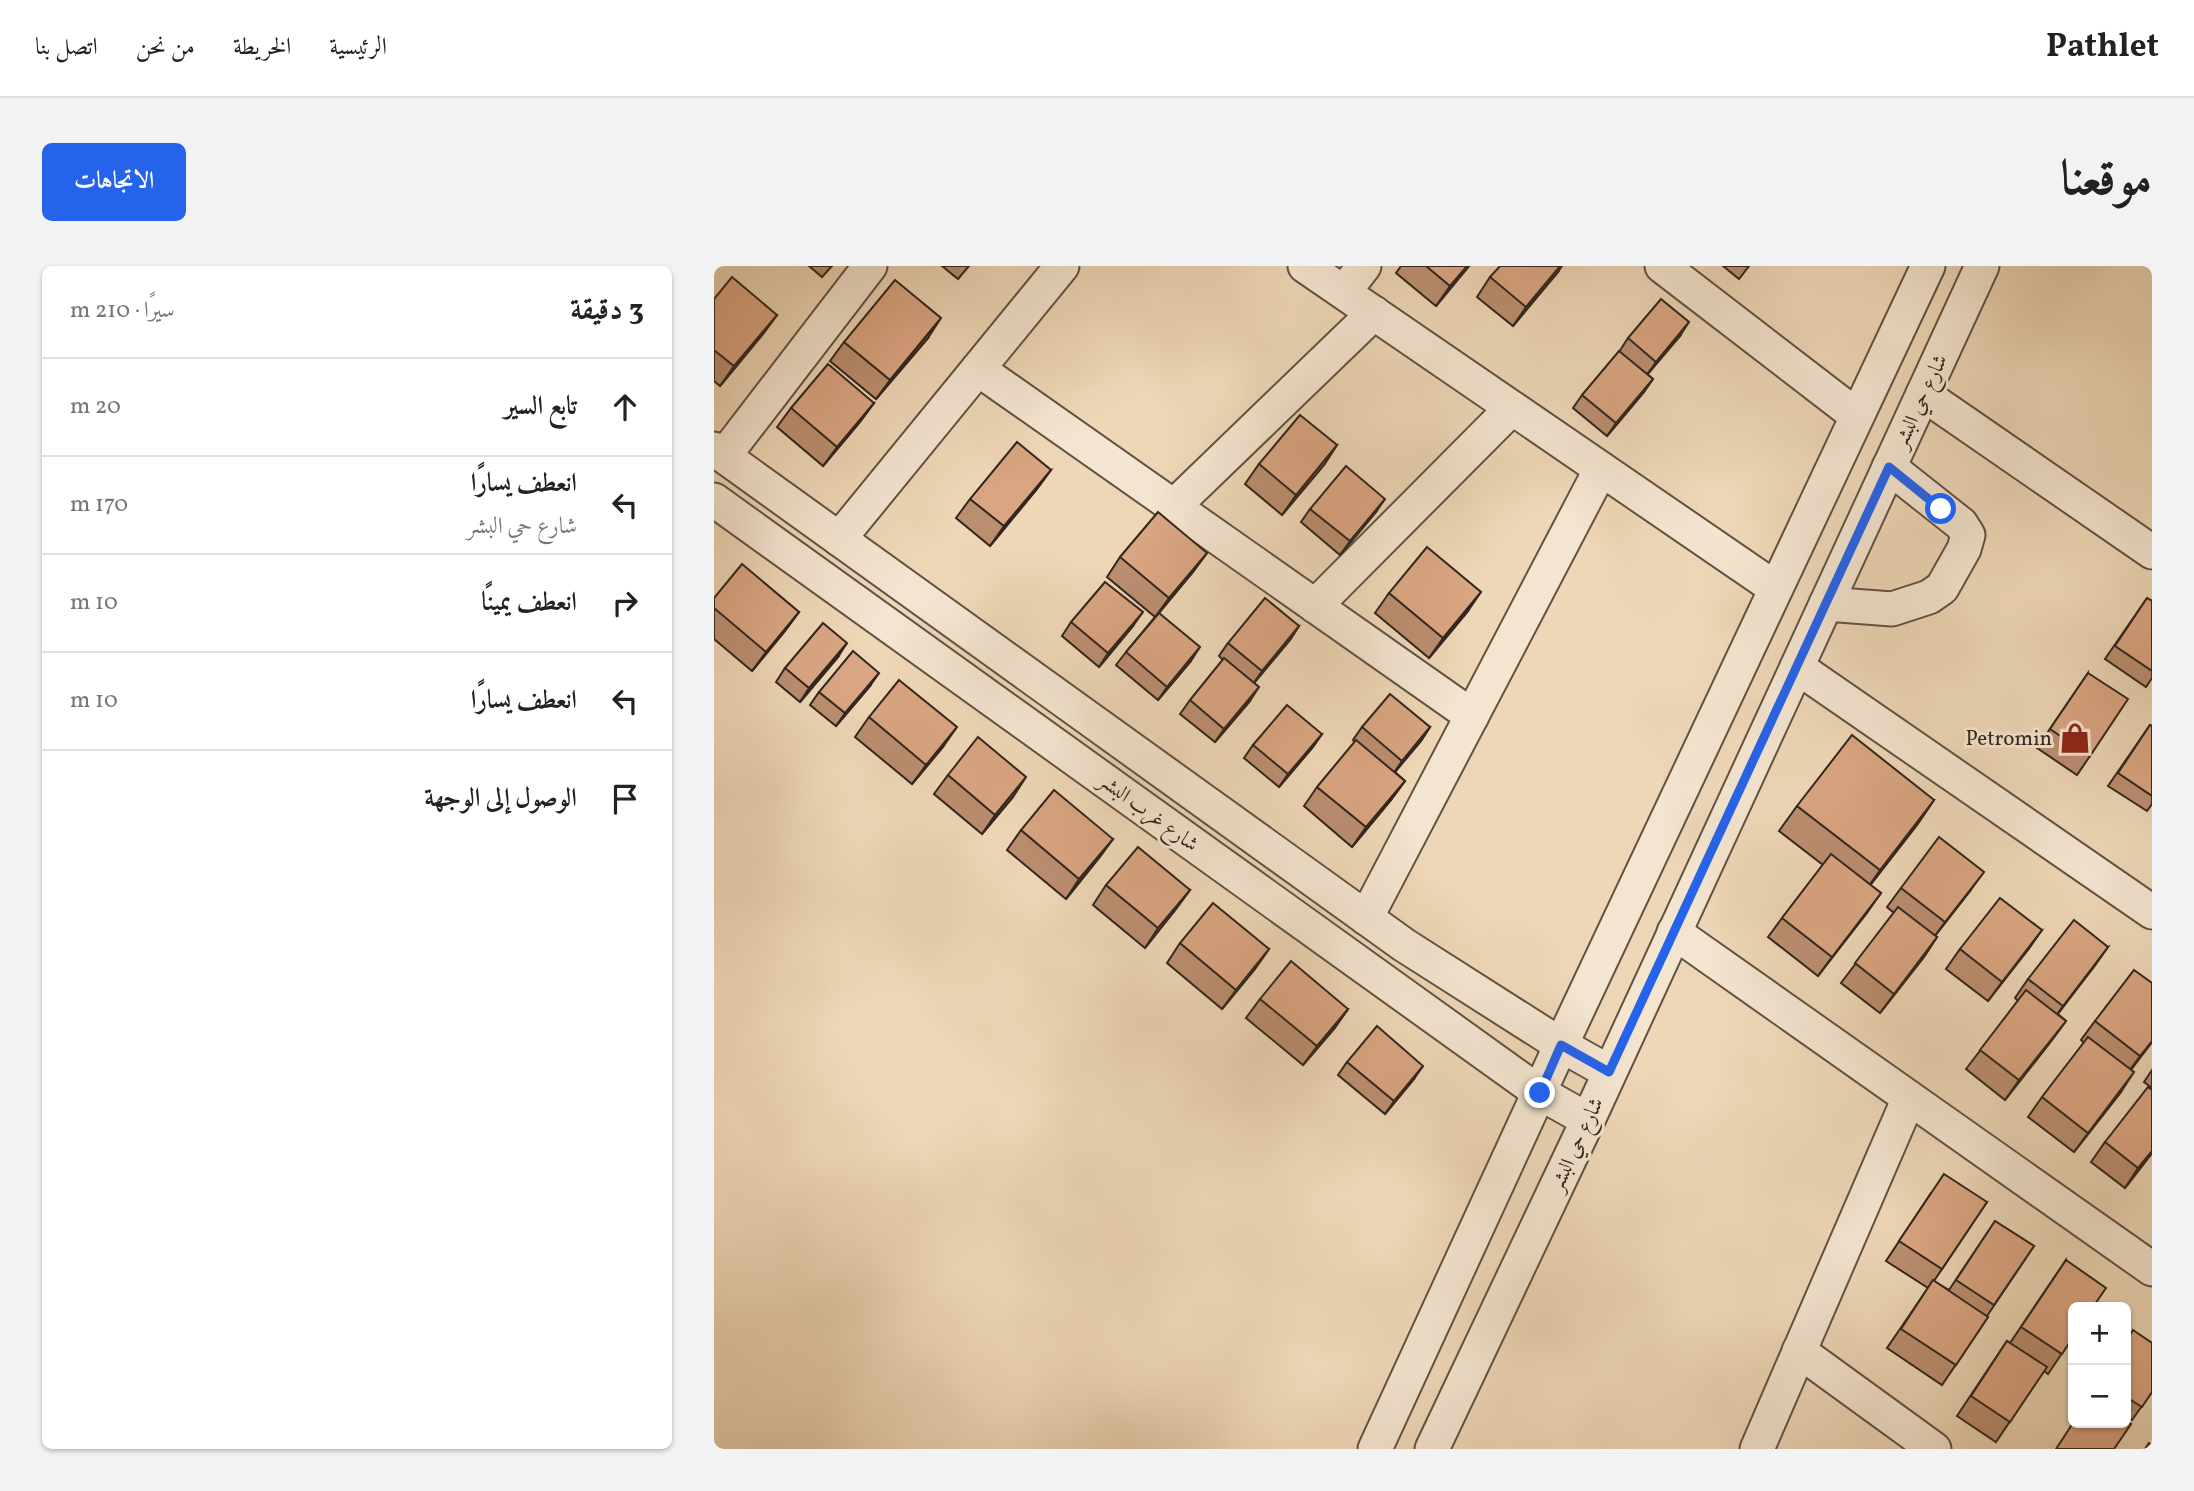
<!DOCTYPE html>
<html lang="ar">
<meta charset="utf-8">
<style>
body{margin:0;font-family:Vollkorn,Amiri,serif;background:#f2f2f2;color:#222;direction:rtl}
.controls{position:absolute;right:21px;bottom:21px;display:grid;overflow:hidden;border-radius:10px;box-shadow:0 2px 5px #0004}
.controls button{width:63px;height:63px;display:grid;place-items:center;padding:0;border:0;border-bottom:2px solid #e0e0e0;background:#fff;color:#222;font:35px sans-serif}
.stop{position:absolute;width:21px;height:21px;margin:-16px;border:5px solid #2563eb;border-radius:50%;background:#fff}
.stop.end{background:#2563eb;border-color:#fff;box-shadow:0 2px 7px #0008}
.list{margin:0;padding:0;list-style:none}
h2{display:flex;justify-content:space-between;align-items:center;height:91px;margin:0;padding:0 28px;font-size:30px}
h2 small{font-size:23px;font-weight:400;color:#767676}
.list li{display:grid;grid-template-columns:46px 1fr auto;gap:21px;align-items:center;box-sizing:border-box;height:98px;padding:0 28px;border-top:2px solid #e0e0e0}
.list b{display:block;font-size:26px;white-space:nowrap}
.list p{margin:0;font-size:23px;white-space:nowrap;color:#767676}
.list em{font-size:23px;font-style:normal;color:#767676}
.icon{flex:none;width:38px;height:38px;fill:none;stroke:currentColor;stroke-width:2;stroke-linecap:round;stroke-linejoin:round}
.map{position:relative;flex:none;width:1438px;height:1183px;overflow:hidden;direction:ltr;border-radius:10px}
header{display:flex;align-items:center;gap:42px;box-sizing:border-box;height:98px;padding:0 35px;background:#fff;border-bottom:2px solid #e0e0e0}
header strong{font-size:33px}
nav{display:flex;gap:38px;margin-inline-start:auto;font-size:24px}
.intro{display:flex;align-items:center;justify-content:space-between;box-sizing:border-box;height:168px;padding:0 42px}
h1{margin:0;font-size:49px}
.button{padding:18px 32px;border-radius:10px;background:#2563eb;color:#fff;font-size:24px;font-weight:700}
main{display:flex;gap:42px;padding:0 42px}
aside{flex:1;background:#fff;border-radius:10px;box-shadow:0 2px 5px #0004}
.map>svg:first-child{display:block}
</style>
<header>
<strong>Pathlet</strong>
<nav><a>الرئيسية</a><a>الخريطة</a><a>من نحن</a><a>اتصل بنا</a></nav>
</header>
<div class="intro"><h1>موقعنا</h1><a class="button">الاتجاهات</a></div>
<main>
<div class="map">
<svg width="1438" height="1183" viewBox="0 0 1438 1183">
<rect width="100%" height="100%" fill="#eed7b7"/>
<filter id="stains"><feTurbulence type="fractalNoise" baseFrequency=".00286" numOctaves="4"/><feColorMatrix values="0 0 0 0 .2 0 0 0 0 .09 0 0 0 0 .02 0 0 0 .5 -.17"/></filter>
<radialGradient id="worn" r=".72"><stop offset=".6" stop-color="#630" stop-opacity="0"/><stop offset="1" stop-color="#630" stop-opacity=".3"/></radialGradient>
<g fill="none" stroke-linecap="round" stroke-linejoin="round">
<defs>
<g id="minor">
<path d="M 591,0 L 1061,322"/>
<path d="M 948,0 L 1143,150"/>
<path d="M 630,26 L 650,0"/>
<path d="M 264,103 L 758,450"/>
<path d="M 1209,128 L 1438,286"/>
<path d="M 0,183 L 690,679 L 847,779 L 895,806"/>
<path d="M 10,190 L 156,0"/>
<path d="M 0,234 L 826,827 L 874,854"/>
<path d="M 460,240 L 660,47"/>
<path d="M 125,273 L 348,0"/>
<path d="M 1112,338 L 1178,343 L 1215,331 L 1228,322 L 1250,283 L 1254,269 L 1247,258 L 1175,201"/>
<path d="M 601,340 L 798,142"/>
<path d="M 1083,401 L 1438,646"/>
<path d="M 652,652 L 887,203"/>
<path d="M 960,666 L 1438,1003"/>
<path d="M 1085,1085 L 1220,1183"/>
<path d="M 661,1183 L 847,779 L 1214,0"/>
<path d="M 718,1183 L 874,854 L 1268,0"/>
<path d="M 1043,1183 L 1195,832"/>
</g>
</defs>
<!-- minor casing -->
<use href="#minor" stroke="#615244" stroke-width="37"/>
<!-- minor -->
<use href="#minor" stroke="#f4e5d0" stroke-width="33"/>
</g>
<!-- wall -->
<g fill="#bb8e70" stroke="#32261e" stroke-width="2">
<path d="M 95,0 L 118,0 L 108,11 Z"/>
<path d="M 228,0 L 255,0 L 244,13 Z"/>
<path d="M 687,0 L 755,0 L 722,40 L 682,7 Z"/>
<path d="M 1009,0 L 1035,0 L 1025,13 Z"/>
<path d="M 844,6 L 799,60 L 763,31 L 776,11 Z"/>
<path d="M 0,33 L 63,49 L 49,68 L 6,120 L 0,115 Z"/>
<path d="M 966,70 L 933,108 L 939,113 L 930,126 L 893,170 L 859,142 L 868,129 L 905,86 L 914,72 Z"/>
<path d="M 214,72 L 162,133 L 116,95 L 130,76 Z"/>
<path d="M 160,137 L 146,156 L 109,200 L 63,161 L 77,142 Z"/>
<path d="M 623,179 L 610,199 L 568,249 L 531,218 L 545,198 Z"/>
<path d="M 337,204 L 323,223 L 276,280 L 242,252 L 256,233 Z"/>
<path d="M 596,243 L 662,246 L 626,289 L 587,256 Z"/>
<path d="M 493,287 L 479,306 L 445,347 L 477,395 L 444,434 L 402,399 L 412,386 L 441,351 L 393,311 L 406,291 Z"/>
<path d="M 675,327 L 754,345 L 715,392 L 661,347 Z"/>
<path d="M 0,332 L 85,346 L 71,365 L 38,405 L 0,373 Z"/>
<path d="M 1433,332 L 1438,335 L 1438,412 L 1432,421 L 1391,393 Z"/>
<path d="M 357,356 L 419,360 L 385,401 L 348,370 Z"/>
<path d="M 585,360 L 576,374 L 540,417 L 536,435 L 501,476 L 466,448 L 476,434 L 509,394 L 505,390 L 514,377 Z"/>
<path d="M 124,391 L 86,436 L 62,416 L 71,402 Z"/>
<path d="M 1374,407 L 1376,490 L 1363,509 L 1323,482 Z"/>
<path d="M 156,420 L 122,460 L 96,439 L 105,426 Z"/>
<path d="M 155,451 L 229,481 L 198,518 L 141,471 Z"/>
<path d="M 1436,459 L 1438,460 L 1438,538 L 1433,545 L 1394,520 Z"/>
<path d="M 648,461 L 716,461 L 707,475 L 681,506 L 691,515 L 677,534 L 638,581 L 590,540 L 603,521 L 641,476 L 639,474 Z"/>
<path d="M 608,468 L 599,481 L 565,521 L 530,492 L 539,479 Z"/>
<path d="M 234,509 L 299,531 L 268,568 L 220,528 Z"/>
<path d="M 1220,534 L 1203,559 L 1156,619 L 1167,627 L 1104,710 L 1054,671 L 1068,652 L 1109,599 L 1065,565 L 1083,540 Z"/>
<path d="M 307,564 L 399,573 L 385,592 L 352,633 L 293,584 Z"/>
<path d="M 392,619 L 476,624 L 462,643 L 431,682 L 379,639 Z"/>
<path d="M 1187,622 L 1256,625 L 1221,670 L 1223,671 L 1210,691 L 1166,747 L 1127,717 L 1180,647 L 1173,641 Z"/>
<path d="M 1328,664 L 1274,735 L 1232,703 L 1246,683 Z"/>
<path d="M 466,677 L 555,683 L 541,703 L 508,743 L 453,697 Z"/>
<path d="M 1394,681 L 1344,748 L 1352,755 L 1338,774 L 1291,834 L 1252,803 L 1304,735 L 1301,732 L 1314,713 Z"/>
<path d="M 546,733 L 634,743 L 620,763 L 589,799 L 532,752 Z"/>
<path d="M 1381,755 L 1438,776 L 1417,804 L 1407,826 L 1360,886 L 1314,851 L 1328,831 L 1370,777 L 1367,774 Z"/>
<path d="M 633,796 L 700,813 L 671,848 L 624,809 Z"/>
<path d="M 1438,804 L 1438,822 L 1430,816 Z"/>
<path d="M 1391,876 L 1438,887 L 1411,922 L 1377,896 Z"/>
<path d="M 1217,927 L 1273,936 L 1220,1015 L 1235,1024 L 1281,955 L 1320,980 L 1273,1050 L 1274,1051 L 1228,1119 L 1173,1082 L 1214,1022 L 1172,995 Z"/>
<path d="M 1352,994 L 1359,1071 L 1334,1108 L 1330,1105 L 1282,1176 L 1243,1150 L 1293,1075 L 1296,1077 Z"/>
<path d="M 1412,1075 L 1438,1126 L 1418,1154 L 1412,1150 Z"/>
</g>
<!-- shaded-wall -->
<g fill="#99745b" stroke="#32261e" stroke-width="2">
<path d="M 753,0 L 755,0 L 722,40 L 736,20 Z"/>
<path d="M 846,0 L 848,0 L 844,6 L 799,60 L 812,41 Z"/>
<path d="M 63,49 L 49,68 L 6,120 L 20,100 Z"/>
<path d="M 227,52 L 214,72 L 162,133 L 176,114 Z"/>
<path d="M 975,56 L 966,70 L 933,109 L 942,96 Z"/>
<path d="M 939,113 L 930,126 L 893,170 L 902,157 Z"/>
<path d="M 160,137 L 146,156 L 109,200 L 123,181 Z"/>
<path d="M 623,179 L 610,199 L 568,249 L 582,229 Z"/>
<path d="M 337,204 L 323,223 L 276,280 L 290,260 Z"/>
<path d="M 671,233 L 662,246 L 626,289 L 636,275 Z"/>
<path d="M 493,287 L 479,306 L 441,351 L 455,332 Z"/>
<path d="M 767,326 L 754,345 L 715,392 L 729,372 Z"/>
<path d="M 85,346 L 71,365 L 38,405 L 52,386 Z"/>
<path d="M 429,346 L 419,360 L 385,401 L 394,387 Z"/>
<path d="M 585,360 L 576,374 L 539,418 L 548,405 Z"/>
<path d="M 133,377 L 124,391 L 86,436 L 95,422 Z"/>
<path d="M 486,381 L 477,395 L 444,434 L 453,421 Z"/>
<path d="M 165,407 L 156,420 L 122,460 L 131,447 Z"/>
<path d="M 545,421 L 536,435 L 501,476 L 510,463 Z"/>
<path d="M 243,461 L 229,481 L 198,518 L 212,499 Z"/>
<path d="M 716,461 L 707,475 L 679,508 L 688,495 Z"/>
<path d="M 608,468 L 599,481 L 565,521 L 574,508 Z"/>
<path d="M 312,511 L 299,531 L 268,568 L 281,549 Z"/>
<path d="M 691,515 L 677,534 L 638,581 L 652,561 Z"/>
<path d="M 1220,534 L 1203,559 L 1148,630 L 1166,604 Z"/>
<path d="M 399,573 L 385,592 L 352,633 L 365,613 Z"/>
<path d="M 1270,606 L 1256,625 L 1217,675 L 1231,656 Z"/>
<path d="M 476,624 L 462,643 L 431,682 L 444,662 Z"/>
<path d="M 1167,627 L 1153,647 L 1104,710 L 1118,691 Z"/>
<path d="M 1328,664 L 1314,684 L 1274,735 L 1288,716 Z"/>
<path d="M 1223,671 L 1210,691 L 1166,747 L 1180,728 Z"/>
<path d="M 1394,681 L 1380,701 L 1335,759 L 1349,740 Z"/>
<path d="M 555,683 L 541,703 L 508,743 L 522,724 Z"/>
<path d="M 634,743 L 620,763 L 589,799 L 603,780 Z"/>
<path d="M 1352,755 L 1338,774 L 1291,834 L 1305,814 Z"/>
<path d="M 1438,775 L 1438,776 L 1412,809 L 1426,790 Z"/>
<path d="M 709,800 L 700,813 L 671,848 L 680,835 Z"/>
<path d="M 1420,806 L 1407,826 L 1360,886 L 1374,867 Z"/>
<path d="M 1438,885 L 1438,887 L 1411,922 L 1424,902 Z"/>
</g>
<!-- building -->
<g fill="#daa582" stroke="#32261e" stroke-width="2">
<path d="M 712,0 L 753,0 L 736,20 Z"/>
<path d="M 786,0 L 846,0 L 812,41 L 776,11 Z"/>
<path d="M 18,11 L 63,49 L 20,100 L 0,84 L 0,33 Z"/>
<path d="M 181,14 L 227,52 L 176,114 L 130,76 Z"/>
<path d="M 947,33 L 975,56 L 942,96 L 914,72 Z"/>
<path d="M 905,85 L 939,113 L 902,157 L 868,129 Z"/>
<path d="M 114,98 L 160,137 L 123,181 L 77,142 Z"/>
<path d="M 586,149 L 623,179 L 582,229 L 545,198 Z"/>
<path d="M 303,176 L 337,204 L 290,260 L 256,233 Z"/>
<path d="M 632,200 L 671,233 L 636,275 L 596,243 Z"/>
<path d="M 444,246 L 493,287 L 455,332 L 406,291 Z"/>
<path d="M 713,281 L 767,326 L 729,372 L 675,327 Z"/>
<path d="M 28,298 L 85,346 L 52,386 L 0,342 L 0,332 Z"/>
<path d="M 391,316 L 429,346 L 394,387 L 357,356 Z"/>
<path d="M 551,332 L 585,360 L 548,405 L 514,377 Z"/>
<path d="M 1433,332 L 1438,335 L 1438,405 L 1401,380 Z"/>
<path d="M 445,347 L 486,381 L 453,421 L 412,386 Z"/>
<path d="M 109,357 L 133,377 L 95,422 L 71,402 Z"/>
<path d="M 139,385 L 165,407 L 131,447 L 105,426 Z"/>
<path d="M 510,392 L 545,421 L 510,463 L 476,434 Z"/>
<path d="M 1374,407 L 1414,433 L 1376,490 L 1336,463 Z"/>
<path d="M 185,414 L 243,461 L 212,499 L 155,451 Z"/>
<path d="M 676,428 L 716,461 L 688,495 L 648,461 Z"/>
<path d="M 573,439 L 608,468 L 574,508 L 539,479 Z"/>
<path d="M 1436,459 L 1438,460 L 1438,530 L 1404,507 Z"/>
<path d="M 1138,469 L 1220,534 L 1166,604 L 1083,540 Z"/>
<path d="M 264,471 L 312,511 L 281,549 L 234,509 Z"/>
<path d="M 642,474 L 691,515 L 652,561 L 603,521 Z"/>
<path d="M 340,524 L 399,573 L 365,613 L 307,564 Z"/>
<path d="M 1225,571 L 1270,606 L 1231,656 L 1187,622 Z"/>
<path d="M 424,581 L 476,624 L 444,662 L 392,619 Z"/>
<path d="M 1117,588 L 1167,627 L 1118,691 L 1068,652 Z"/>
<path d="M 1286,632 L 1328,664 L 1288,716 L 1246,683 Z"/>
<path d="M 499,637 L 555,683 L 522,724 L 466,677 Z"/>
<path d="M 1184,641 L 1223,671 L 1180,728 L 1141,697 Z"/>
<path d="M 1360,654 L 1394,681 L 1349,740 L 1314,713 Z"/>
<path d="M 577,695 L 634,743 L 603,780 L 546,733 Z"/>
<path d="M 1420,704 L 1438,717 L 1438,775 L 1426,790 L 1381,755 Z"/>
<path d="M 1312,724 L 1352,755 L 1305,814 L 1266,784 Z"/>
<path d="M 663,760 L 709,800 L 680,835 L 633,796 Z"/>
<path d="M 1374,771 L 1420,806 L 1374,867 L 1328,831 Z"/>
<path d="M 1434,821 L 1438,824 L 1438,885 L 1424,902 L 1391,876 Z"/>
<path d="M 1230,908 L 1273,936 L 1228,1003 L 1185,975 Z"/>
<path d="M 1281,955 L 1320,980 L 1280,1039 L 1242,1014 Z"/>
<path d="M 1352,994 L 1392,1022 L 1379,1041 L 1359,1041 L 1359,1071 L 1348,1088 L 1307,1061 Z"/>
<path d="M 1219,1014 L 1274,1051 L 1242,1099 L 1187,1063 Z"/>
<path d="M 1419,1064 L 1438,1077 L 1438,1126 L 1428,1141 L 1412,1131 L 1412,1075 Z"/>
<path d="M 1293,1075 L 1333,1101 L 1296,1156 L 1257,1130 Z"/>
<path d="M 1412,1155 L 1417,1158 L 1400,1183 L 1342,1183 L 1359,1157 L 1412,1157 Z"/>
<path d="M 1435,1177 L 1438,1179 L 1438,1183 L 1431,1183 Z"/>
</g>
<g fill="none" stroke-linecap="round" stroke-linejoin="round">
<!-- route -->
<path stroke="#2563eb" stroke-width="9" d="M 826,827 L 847,779 L 895,806 L 1175,201 L 1227,243"/>
</g>
<!-- icons -->
<defs>
<symbol id="shop-bare" viewBox="-9 -9 18 18"><path d="M-5-2.5h2.3a2.7 3.5 0 0 1 5.4 0H5L5.5 6h-11ZM-1.5-2.5h3a1.5 2.3 0 0 0-3 0Z" fill="#8f2418" stroke="#f4e5d0" stroke-width="2.5" paint-order="stroke"/></symbol>
</defs>
<g fill-rule="evenodd">
<use href="#shop-bare" x="1339" y="450" width="44" height="44"/>
</g>
<g text-anchor="middle" stroke-width="6" stroke-linejoin="round" paint-order="stroke">
<!-- street labels -->
<g font-size="21" fill="#32261e" stroke="#f4e5d0">
<text transform="translate(1206 135) rotate(-65)" y="7">شارع حي البشر</text>
<text transform="translate(435 546) rotate(36)" y="7">شارع غرب البشر</text>
<text transform="translate(862 878) rotate(-65)" y="7">شارع حي البشر</text>
</g>
<!-- poi labels -->
<g font-size="21" fill="#32261e" stroke="#f4e5d0" text-anchor="end">
<text x="1338" y="479">Petromin</text>
</g>
</g>
<rect width="100%" height="100%" filter="url(#stains)"/>
<rect width="100%" height="100%" fill="url(#worn)"/>
</svg>
<div class="controls">
<button>+</button>
<button>−</button>
</div>
<div class="stop" style="left:1227px;top:243px"></div>
<div class="stop end" style="left:826px;top:827px"></div>
</div>
<aside>
<h2>3 دقيقة<small>سيرًا · 210 m</small></h2>
<ul class="list">
<li><svg class="icon" aria-label="ahead" viewBox="0 0 24 24"><path d="M12 20V5M6 11l6-6 6 6"/></svg><div><b>تابع السير</b></div><em>20 m</em></li>
<li><svg class="icon" aria-label="left" viewBox="0 0 24 24"><path d="M17 20v-9H6M10 6l-5 5 5 5"/></svg><div><b>انعطف يسارًا</b><p>شارع حي البشر</p></div><em>170 m</em></li>
<li><svg class="icon" aria-label="right" viewBox="0 0 24 24"><path d="M7 20v-9h11M14 6l5 5-5 5"/></svg><div><b>انعطف يمينًا</b></div><em>10 m</em></li>
<li><svg class="icon" aria-label="left" viewBox="0 0 24 24"><path d="M17 20v-9H6M10 6l-5 5 5 5"/></svg><div><b>انعطف يسارًا</b></div><em>10 m</em></li>
<li><svg class="icon" aria-label="arrive" viewBox="0 0 24 24"><path d="M6 21V4h12l-3 4 3 4H6"/></svg><div><b>الوصول إلى الوجهة</b></div></li>
</ul>
</aside>
</main>
